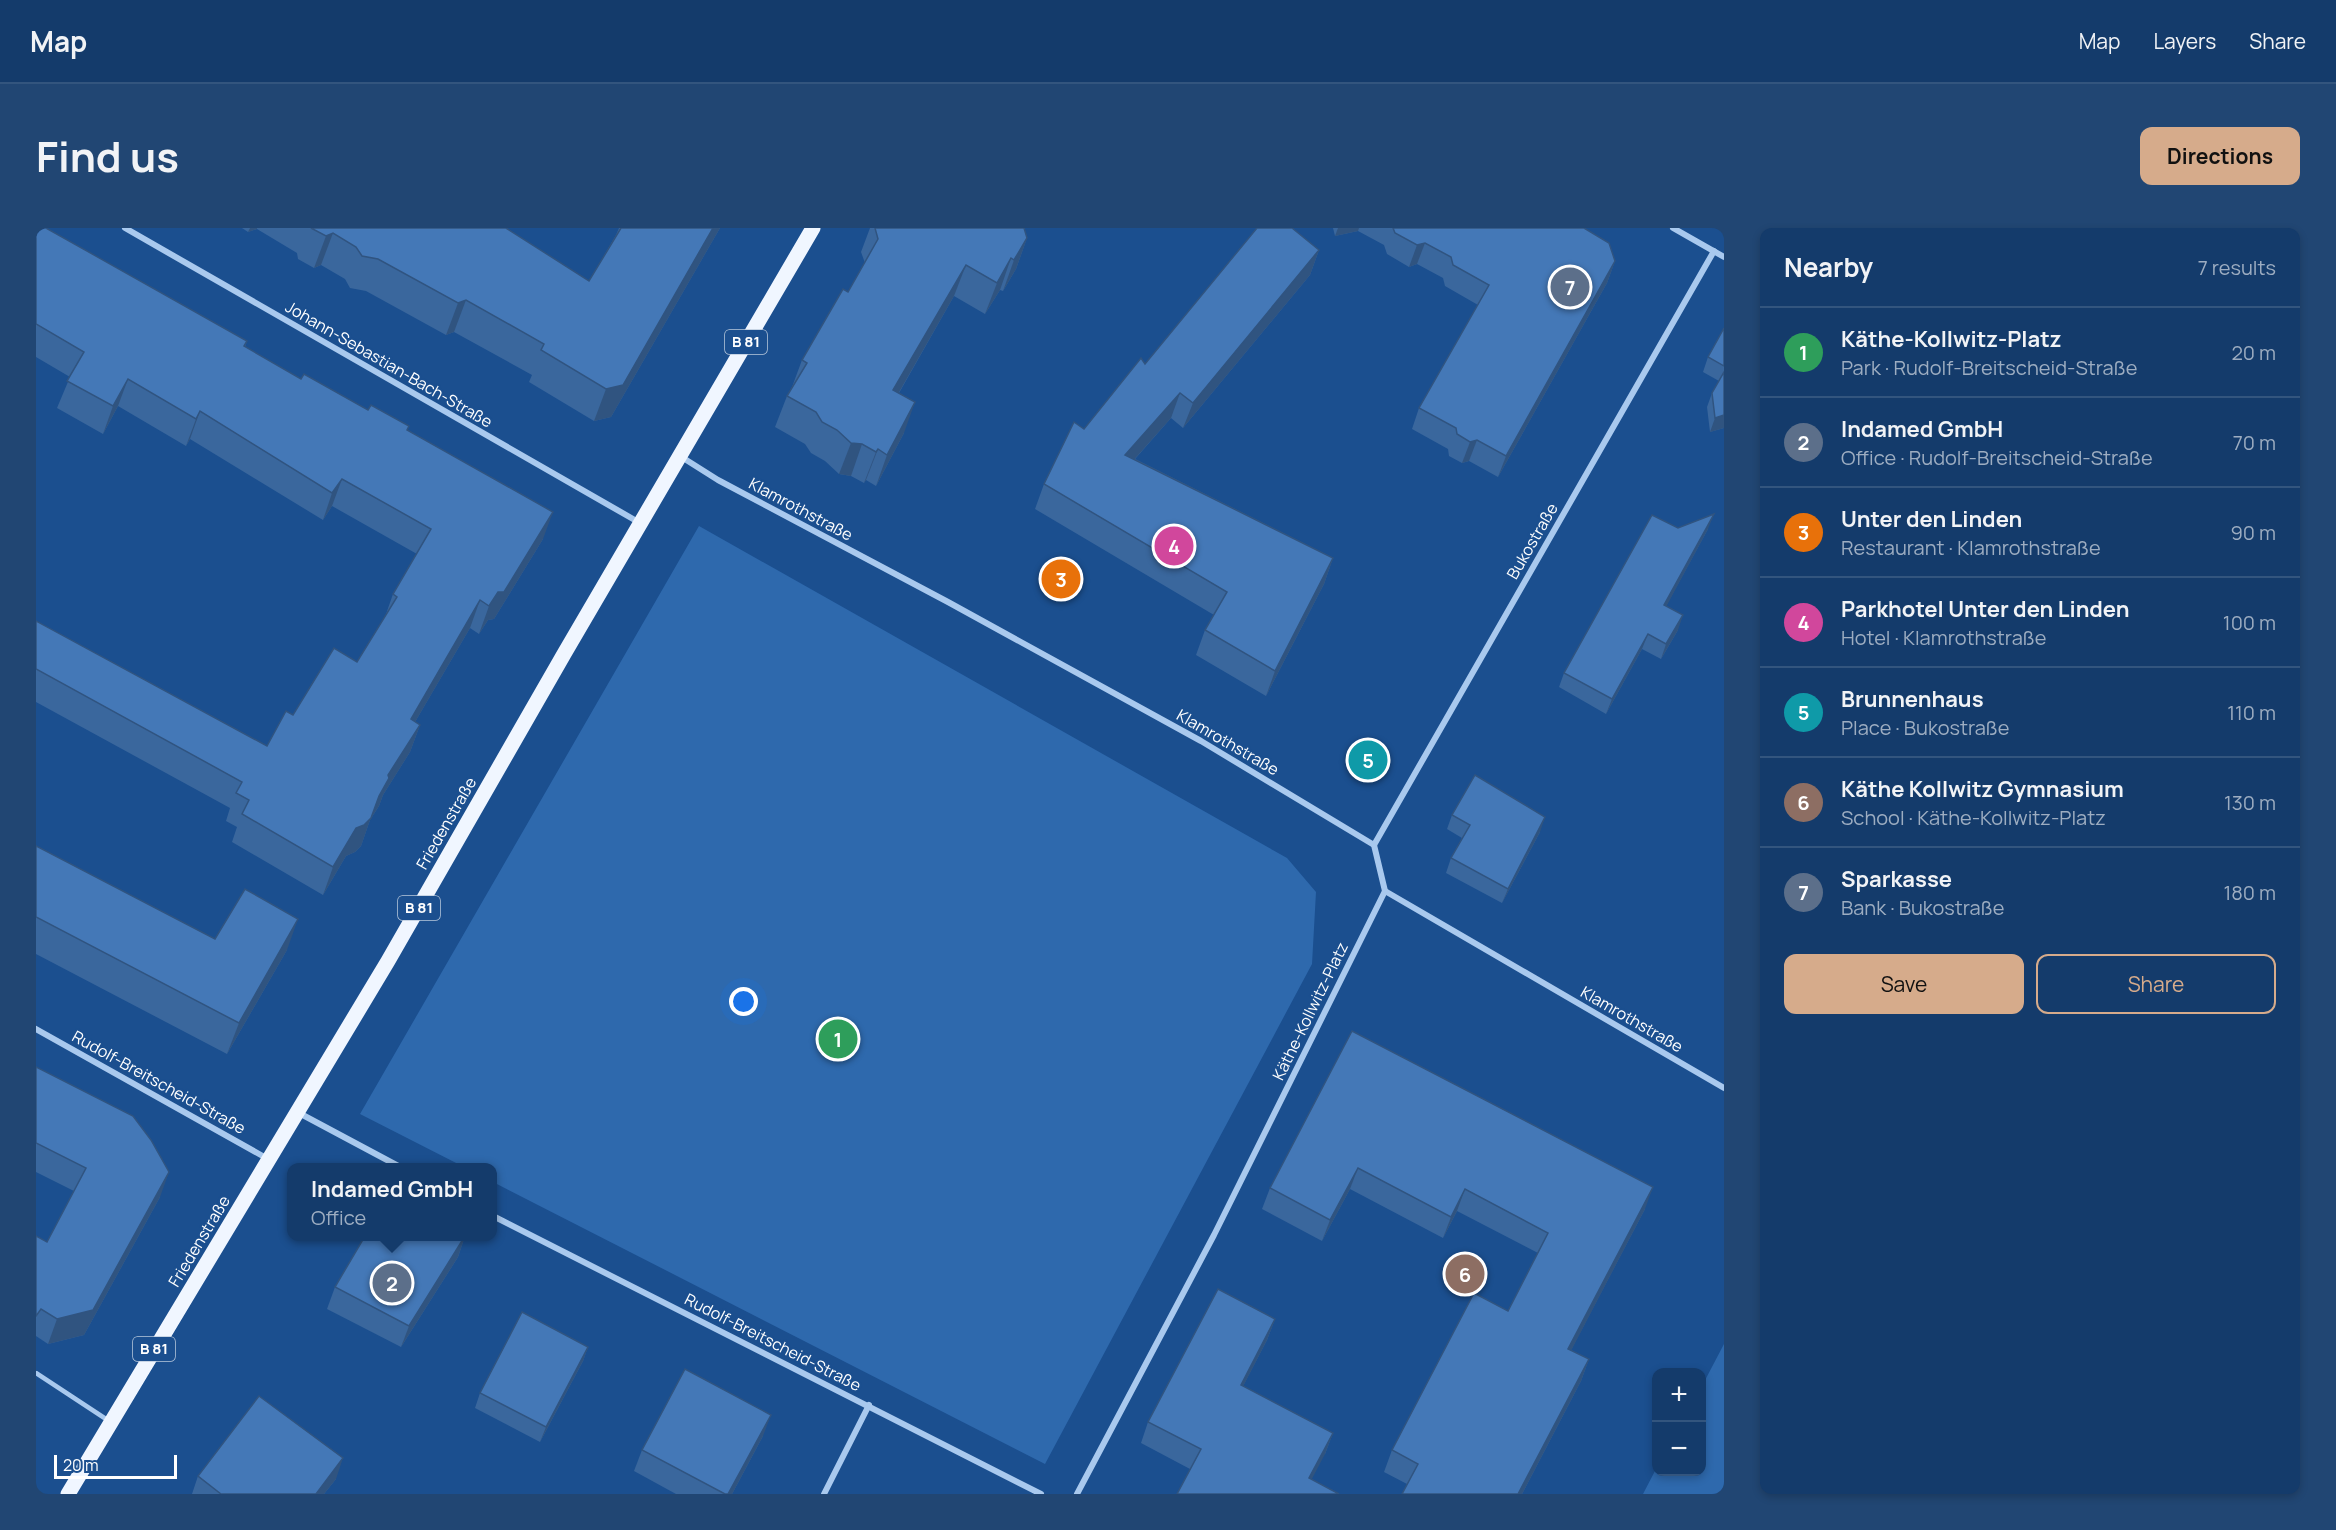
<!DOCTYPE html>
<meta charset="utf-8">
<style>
body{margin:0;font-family:Manrope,sans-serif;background:#214673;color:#f1f3f6}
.controls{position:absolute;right:18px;bottom:18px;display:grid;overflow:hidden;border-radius:12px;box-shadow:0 3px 9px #0003}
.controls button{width:54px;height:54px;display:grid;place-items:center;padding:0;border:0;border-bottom:2px solid #33557e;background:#143b6b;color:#f1f3f6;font:30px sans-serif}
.scale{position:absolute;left:18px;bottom:15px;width:123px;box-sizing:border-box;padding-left:6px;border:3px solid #fff;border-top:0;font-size:16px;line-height:21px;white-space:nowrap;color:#fff;-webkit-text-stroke:4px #1b4f8f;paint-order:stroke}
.you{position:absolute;left:708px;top:774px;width:21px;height:21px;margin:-15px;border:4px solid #fff;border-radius:50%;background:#1a73e8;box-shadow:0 0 0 9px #1a73e833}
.badge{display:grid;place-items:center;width:39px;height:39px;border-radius:50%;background:#d6ab8b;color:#fff;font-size:20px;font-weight:700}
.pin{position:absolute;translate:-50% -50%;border:3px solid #fff;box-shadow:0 2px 6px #0006}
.popup{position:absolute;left:251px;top:935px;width:210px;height:78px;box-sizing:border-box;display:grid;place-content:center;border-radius:12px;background:#143b6b;filter:drop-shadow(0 2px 4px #0005);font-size:20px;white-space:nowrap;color:#9dadc1}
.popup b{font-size:22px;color:#f1f3f6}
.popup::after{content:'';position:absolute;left:50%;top:100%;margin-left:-12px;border:12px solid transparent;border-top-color:#143b6b}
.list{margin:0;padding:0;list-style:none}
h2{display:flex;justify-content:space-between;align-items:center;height:78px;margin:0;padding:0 24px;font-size:26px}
h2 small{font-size:20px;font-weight:400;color:#9dadc1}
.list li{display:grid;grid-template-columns:39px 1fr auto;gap:18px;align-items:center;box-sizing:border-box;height:90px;padding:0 24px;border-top:2px solid #33557e}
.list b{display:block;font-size:22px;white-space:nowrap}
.list p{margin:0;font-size:20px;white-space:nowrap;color:#9dadc1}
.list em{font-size:20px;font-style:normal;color:#9dadc1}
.actions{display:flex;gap:12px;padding:18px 24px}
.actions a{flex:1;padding:14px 0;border:2px solid #d6ab8b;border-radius:12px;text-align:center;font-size:21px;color:#d6ab8b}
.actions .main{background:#d6ab8b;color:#111}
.map{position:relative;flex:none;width:1688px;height:1266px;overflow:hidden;border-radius:12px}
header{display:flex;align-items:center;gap:36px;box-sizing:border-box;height:84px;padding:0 30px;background:#143b6b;border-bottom:2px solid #33557e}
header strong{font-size:28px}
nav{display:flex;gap:33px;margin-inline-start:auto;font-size:21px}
.intro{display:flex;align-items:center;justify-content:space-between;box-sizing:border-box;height:144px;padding:0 36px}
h1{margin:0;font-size:42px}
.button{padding:15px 27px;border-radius:12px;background:#d6ab8b;color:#111;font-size:21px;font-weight:700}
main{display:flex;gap:36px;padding:0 36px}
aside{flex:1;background:#143b6b;border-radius:12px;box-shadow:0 3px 9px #0003}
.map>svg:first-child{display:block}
</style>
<header>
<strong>Map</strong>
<nav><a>Map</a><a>Layers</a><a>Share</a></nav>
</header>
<div class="intro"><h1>Find us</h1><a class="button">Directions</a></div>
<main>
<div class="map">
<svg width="1688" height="1266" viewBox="0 0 1688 1266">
<rect width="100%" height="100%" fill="#1b4f8f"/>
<!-- green -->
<g fill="#2e69ad">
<path d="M 663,298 L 1251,630 L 1280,664 L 1276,736 L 1009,1236 L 457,954 L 457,940 L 428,939 L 324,886 Z"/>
<path d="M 1688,1116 L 1688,1266 L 1607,1266 L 1620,1241 L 1620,1244 L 1666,1244 L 1666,1158 Z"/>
</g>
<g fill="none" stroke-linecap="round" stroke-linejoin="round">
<!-- lane -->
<path stroke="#a9c9ee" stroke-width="4.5" d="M 0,1145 L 73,1193"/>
<!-- street -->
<g stroke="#a9c9ee" stroke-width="6">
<path d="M 89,0 L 604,295"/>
<path d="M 1637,0 L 1688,29"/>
<path d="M 644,228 L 682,252 L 912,374 L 1165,513 L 1338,617 L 1349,663 L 1688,860"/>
<path d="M 1338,617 L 1678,23"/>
<path d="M 0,801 L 232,931"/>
<path d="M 263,885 L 366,940"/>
<path d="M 457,988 L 1005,1266"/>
<path d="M 788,1266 L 833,1177"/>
<path d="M 1041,1266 L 1178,1007 L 1349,663"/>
</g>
<!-- primary -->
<path stroke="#f0f6ff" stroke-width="15" d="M 32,1266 L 352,733 L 528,426 L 777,0"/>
</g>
<!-- wall -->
<g fill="#3a679d">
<path d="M 0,0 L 211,113 L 209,119 L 265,151 L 332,182 L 371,202 L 507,311 L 458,391 L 452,392 L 443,406 L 434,400 L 379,494 L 384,497 L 374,524 L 347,567 L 343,578 L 334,592 L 325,618 L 319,624 L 310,628 L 287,667 L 196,614 L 201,599 L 190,593 L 194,580 L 0,474 L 0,393 L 231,518 L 257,487 L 321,434 L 349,389 L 357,366 L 381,326 L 296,278 L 287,292 L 154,211 L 150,218 L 82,178 L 67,206 L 21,180 L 34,149 L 0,129 Z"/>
<path d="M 206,0 L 470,0 L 553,53 L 580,7 L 583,0 L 684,0 L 575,189 L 558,193 L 493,154 L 496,147 L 418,104 L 410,107 L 330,63 L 314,60 L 309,51 L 285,37 L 278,40 L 262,31 L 261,25 L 221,1 L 212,4 Z"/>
<path d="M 834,0 L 988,0 L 991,10 L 980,41 L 967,63 L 964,62 L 949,86 L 918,68 L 863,165 L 868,205 L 840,258 L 830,252 L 828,255 L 815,248 L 803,246 L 789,233 L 775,225 L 769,216 L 739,199 L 751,168 L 756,159 L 766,132 L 812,64 L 829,35 L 825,24 Z"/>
<path d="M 1297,0 L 1548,0 L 1579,33 L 1571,55 L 1462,249 L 1433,233 L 1426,235 L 1413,228 L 1412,221 L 1376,201 L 1383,180 L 1442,77 L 1409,58 L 1407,50 L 1381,36 L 1373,39 L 1351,26 L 1348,17 L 1322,3 L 1299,8 Z"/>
<path d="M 1283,22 L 1274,47 L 1147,200 L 1135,190 L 1099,231 L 1297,330 L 1288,356 L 1230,468 L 1160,427 L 1169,402 L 1178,387 L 999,281 L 1008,256 L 1048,201 L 1109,136 Z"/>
<path d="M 1688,100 L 1688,200 L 1674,204 L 1671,179 L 1676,165 L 1683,153 L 1667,144 L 1672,129 Z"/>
<path d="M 1642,300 L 1672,301 L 1630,378 L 1642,402 L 1625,431 L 1606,421 L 1570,486 L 1523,459 L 1528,445 Z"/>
<path d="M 1416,587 L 1504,604 L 1466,675 L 1410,645 L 1415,630 L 1426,610 L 1411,601 Z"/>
<path d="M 0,618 L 179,711 L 251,722 L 191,826 L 0,726 Z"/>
<path d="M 1316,803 L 1609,981 L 1535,1122 L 1553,1131 L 1545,1153 L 1486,1266 L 1366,1266 L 1371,1256 L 1348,1244 L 1356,1222 L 1472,1083 L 1502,1025 L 1421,983 L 1407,1010 L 1314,961 L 1286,1013 L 1226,981 L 1234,960 Z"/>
<path d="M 0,839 L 124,969 L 48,1107 L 12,1116 L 0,1108 L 0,1008 L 11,1014 L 38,963 L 0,944 Z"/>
<path d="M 429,1008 L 422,1029 L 365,1119 L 291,1081 L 299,1059 Z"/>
<path d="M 1239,1091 L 1231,1112 L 1207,1158 L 1297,1205 L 1289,1226 L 1154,1241 L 1105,1215 L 1112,1194 Z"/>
<path d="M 552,1119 L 547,1133 L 504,1214 L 439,1180 L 444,1165 Z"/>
<path d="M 727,1208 L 696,1266 L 640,1266 L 598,1243 L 606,1222 Z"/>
<path d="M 162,1248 L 300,1251 L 288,1266 L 156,1266 Z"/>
</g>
<!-- shaded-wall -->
<g fill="#305480">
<path d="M 214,0 L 221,0 L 221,1 L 212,4 Z"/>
<path d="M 677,0 L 684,0 L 575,189 L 558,193 L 570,161 Z"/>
<path d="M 1302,0 L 1323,0 L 1322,3 L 1299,8 Z"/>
<path d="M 297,5 L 285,37 L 278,40 L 290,8 Z"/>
<path d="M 991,10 L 980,41 L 967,63 L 978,32 Z"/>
<path d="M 1389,15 L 1381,36 L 1373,39 L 1381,17 Z"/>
<path d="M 1283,22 L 1274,47 L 1147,200 L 1157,175 Z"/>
<path d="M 975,30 L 964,62 L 949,86 L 961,55 Z"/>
<path d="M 1579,33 L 1571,55 L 1462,249 L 1470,228 Z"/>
<path d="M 930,37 L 918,68 L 846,194 L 857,162 Z"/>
<path d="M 430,72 L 418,104 L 410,107 L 422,75 Z"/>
<path d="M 92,151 L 82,178 L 67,206 L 77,178 Z"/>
<path d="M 1144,165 L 1135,190 L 1080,252 L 1089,227 Z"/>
<path d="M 879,174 L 868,205 L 840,258 L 851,227 Z"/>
<path d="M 164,183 L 154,211 L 150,218 L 160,191 Z"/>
<path d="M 1688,187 L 1688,200 L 1674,204 L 1679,190 Z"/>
<path d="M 1441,212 L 1433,233 L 1426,235 L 1434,214 Z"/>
<path d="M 815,215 L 826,216 L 815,248 L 803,246 Z"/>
<path d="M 842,221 L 830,252 L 828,255 L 840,224 Z"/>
<path d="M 306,251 L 296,278 L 287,292 L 296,265 Z"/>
<path d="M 517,284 L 507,311 L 458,391 L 452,392 L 443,406 L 453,378 Z"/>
<path d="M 1678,286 L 1672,301 L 1623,392 L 1628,377 Z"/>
<path d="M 1297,330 L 1288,356 L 1230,468 L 1239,443 Z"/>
<path d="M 444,372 L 434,400 L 365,518 L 375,491 Z"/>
<path d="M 1647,387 L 1642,402 L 1625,431 L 1630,416 Z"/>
<path d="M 1612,406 L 1606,421 L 1570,486 L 1576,471 Z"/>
<path d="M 384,497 L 374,524 L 347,567 L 343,578 L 334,592 L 325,618 L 319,624 L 310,628 L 287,667 L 297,639 L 320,600 L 343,568 L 352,547 Z"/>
<path d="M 1509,589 L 1504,604 L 1466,675 L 1472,661 Z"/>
<path d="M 262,691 L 251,722 L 191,826 L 203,795 Z"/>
<path d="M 1322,940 L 1314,961 L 1286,1013 L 1294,992 Z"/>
<path d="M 133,944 L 124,969 L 48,1107 L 12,1116 L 21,1091 Z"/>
<path d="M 1617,959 L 1609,981 L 1525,1142 L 1532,1121 Z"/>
<path d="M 1429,961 L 1421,983 L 1407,1010 L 1415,989 Z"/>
<path d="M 429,1008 L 422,1029 L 365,1119 L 373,1098 Z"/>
<path d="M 1239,1091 L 1231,1112 L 1197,1178 L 1205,1157 Z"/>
<path d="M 552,1119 L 547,1133 L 504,1214 L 510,1199 Z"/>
<path d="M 1553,1131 L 1545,1153 L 1486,1266 L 1482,1266 Z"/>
<path d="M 735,1187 L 727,1208 L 696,1266 L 692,1266 Z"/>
<path d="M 1297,1205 L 1289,1226 L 1268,1266 L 1273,1250 Z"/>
<path d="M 307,1230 L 300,1251 L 288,1266 L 280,1266 Z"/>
</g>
<!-- building -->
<g fill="#4478b7" stroke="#305480" stroke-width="1.5">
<path d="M 0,0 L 10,0 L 211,113 L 208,118 L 265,151 L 268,146 L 332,182 L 335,177 L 373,198 L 371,202 L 517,284 L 468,364 L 462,364 L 453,378 L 444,372 L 375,491 L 384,497 L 352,547 L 353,550 L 343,568 L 335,590 L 328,597 L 320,600 L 297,639 L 206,586 L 213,572 L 200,565 L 206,554 L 0,441 L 0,393 L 231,518 L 250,483 L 257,487 L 298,420 L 321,434 L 361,369 L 357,366 L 395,301 L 306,251 L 296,265 L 164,183 L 160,191 L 92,151 L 77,178 L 31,153 L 48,124 L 0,96 Z"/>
<path d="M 275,0 L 470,0 L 553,53 L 585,0 L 677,0 L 587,157 L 570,161 L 505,122 L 508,116 L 430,72 L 422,75 L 342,31 L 326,28 L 320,19 L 297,5 L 290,8 Z"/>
<path d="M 839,0 L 988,0 L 991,10 L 978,32 L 975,30 L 961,55 L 930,37 L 857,162 L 879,174 L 851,227 L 842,221 L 840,224 L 826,216 L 815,215 L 801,202 L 786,194 L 780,184 L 751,168 L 771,135 L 766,132 L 807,61 L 812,64 L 842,11 Z"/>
<path d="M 1221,0 L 1256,0 L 1283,22 L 1157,175 L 1144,165 L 1089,227 L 1297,330 L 1239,443 L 1169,402 L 1191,364 L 1008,256 L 1038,194 L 1048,201 L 1105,130 L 1109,136 Z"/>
<path d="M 1357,0 L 1548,0 L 1573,15 L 1579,33 L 1470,228 L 1441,212 L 1434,214 L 1421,206 L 1420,200 L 1383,180 L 1453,57 L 1417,37 L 1415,29 L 1389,15 L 1381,17 L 1359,5 Z"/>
<path d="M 1688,100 L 1688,138 L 1672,129 Z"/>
<path d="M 1688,144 L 1688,187 L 1679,190 L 1676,165 Z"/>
<path d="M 1678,286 L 1628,377 L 1647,387 L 1630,416 L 1612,406 L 1576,471 L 1528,445 L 1616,287 L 1642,300 Z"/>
<path d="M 1439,547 L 1509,589 L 1472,661 L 1415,630 L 1434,597 L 1416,587 Z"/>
<path d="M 0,618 L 179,711 L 209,661 L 262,691 L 203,795 L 0,689 Z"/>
<path d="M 1316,803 L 1617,959 L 1532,1121 L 1553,1131 L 1482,1266 L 1366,1266 L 1382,1236 L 1356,1222 L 1438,1065 L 1472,1083 L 1512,1005 L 1429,961 L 1415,989 L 1322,940 L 1294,992 L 1234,960 Z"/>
<path d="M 0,839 L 97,888 L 115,912 L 133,944 L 57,1082 L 21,1091 L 5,1081 L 0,1088 L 0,1008 L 11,1014 L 50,940 L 0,915 Z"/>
<path d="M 329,1008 L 429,1008 L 373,1098 L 299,1059 Z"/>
<path d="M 1182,1061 L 1239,1091 L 1205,1157 L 1297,1205 L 1273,1250 L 1303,1266 L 1141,1266 L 1165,1221 L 1112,1194 Z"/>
<path d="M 486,1084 L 552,1119 L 510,1199 L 444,1165 Z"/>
<path d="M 649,1141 L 735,1187 L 692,1266 L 689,1266 L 606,1222 Z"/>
<path d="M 223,1168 L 307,1230 L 280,1266 L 185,1266 L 162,1248 Z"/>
</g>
<g text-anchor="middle" stroke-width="4.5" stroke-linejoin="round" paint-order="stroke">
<!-- shield labels -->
<g fill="#1b4f8f" stroke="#bbcadd" stroke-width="1.5">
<rect x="689" y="102" width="42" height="24" rx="4.5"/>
<rect x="362" y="668" width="42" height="24" rx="4.5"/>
<rect x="97" y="1109" width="42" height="24" rx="4.5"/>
</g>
<g font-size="15" font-weight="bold" fill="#fff">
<text x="710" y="119">B 81</text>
<text x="383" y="685">B 81</text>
<text x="118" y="1126">B 81</text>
</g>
<!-- street labels -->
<g font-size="16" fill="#fff" stroke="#1b4f8f">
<text transform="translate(353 136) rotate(30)" y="6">Johann-Sebastian-Bach-Straße</text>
<text transform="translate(765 281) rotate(28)" y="6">Klamrothstraße</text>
<text transform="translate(1496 313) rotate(-60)" y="6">Bukostraße</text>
<text transform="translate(1192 514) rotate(30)" y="6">Klamrothstraße</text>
<text transform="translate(410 595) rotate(-60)" y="6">Friedenstraße</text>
<text transform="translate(1274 783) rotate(-64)" y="6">Käthe-Kollwitz-Platz</text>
<text transform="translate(1596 791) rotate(30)" y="6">Klamrothstraße</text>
<text transform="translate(123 854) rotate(29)" y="6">Rudolf-Breitscheid-Straße</text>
<text transform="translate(163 1013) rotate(-59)" y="6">Friedenstraße</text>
<text transform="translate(737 1114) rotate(27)" y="6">Rudolf-Breitscheid-Straße</text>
</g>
</g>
</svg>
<div class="controls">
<button>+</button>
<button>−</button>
</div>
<div class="scale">20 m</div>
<div class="you"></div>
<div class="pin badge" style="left:802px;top:811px;background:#2e9e5b">1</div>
<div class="pin badge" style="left:356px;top:1055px;background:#5c6f8a">2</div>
<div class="popup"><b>Indamed GmbH</b>Office</div>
<div class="pin badge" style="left:1025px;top:351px;background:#e8710a">3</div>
<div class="pin badge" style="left:1138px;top:318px;background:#d1479c">4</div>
<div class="pin badge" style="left:1332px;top:532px;background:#0f9aa8">5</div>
<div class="pin badge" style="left:1429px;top:1046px;background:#8d6e63">6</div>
<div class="pin badge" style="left:1534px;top:59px;background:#5c6f8a">7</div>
</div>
<aside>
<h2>Nearby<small>7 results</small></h2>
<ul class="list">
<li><span class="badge" style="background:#2e9e5b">1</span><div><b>Käthe-Kollwitz-Platz</b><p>Park · Rudolf-Breitscheid-Straße</p></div><em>20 m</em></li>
<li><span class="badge" style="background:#5c6f8a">2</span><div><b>Indamed GmbH</b><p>Office · Rudolf-Breitscheid-Straße</p></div><em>70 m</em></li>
<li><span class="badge" style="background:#e8710a">3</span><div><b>Unter den Linden</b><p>Restaurant · Klamrothstraße</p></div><em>90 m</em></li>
<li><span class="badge" style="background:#d1479c">4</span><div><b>Parkhotel Unter den Linden</b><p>Hotel · Klamrothstraße</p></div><em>100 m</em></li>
<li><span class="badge" style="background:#0f9aa8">5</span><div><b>Brunnenhaus</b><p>Place · Bukostraße</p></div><em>110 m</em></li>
<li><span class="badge" style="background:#8d6e63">6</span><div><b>Käthe Kollwitz Gymnasium</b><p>School · Käthe-Kollwitz-Platz</p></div><em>130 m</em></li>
<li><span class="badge" style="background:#5c6f8a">7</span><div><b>Sparkasse</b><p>Bank · Bukostraße</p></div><em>180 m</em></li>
</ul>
<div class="actions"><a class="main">Save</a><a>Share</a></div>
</aside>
</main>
